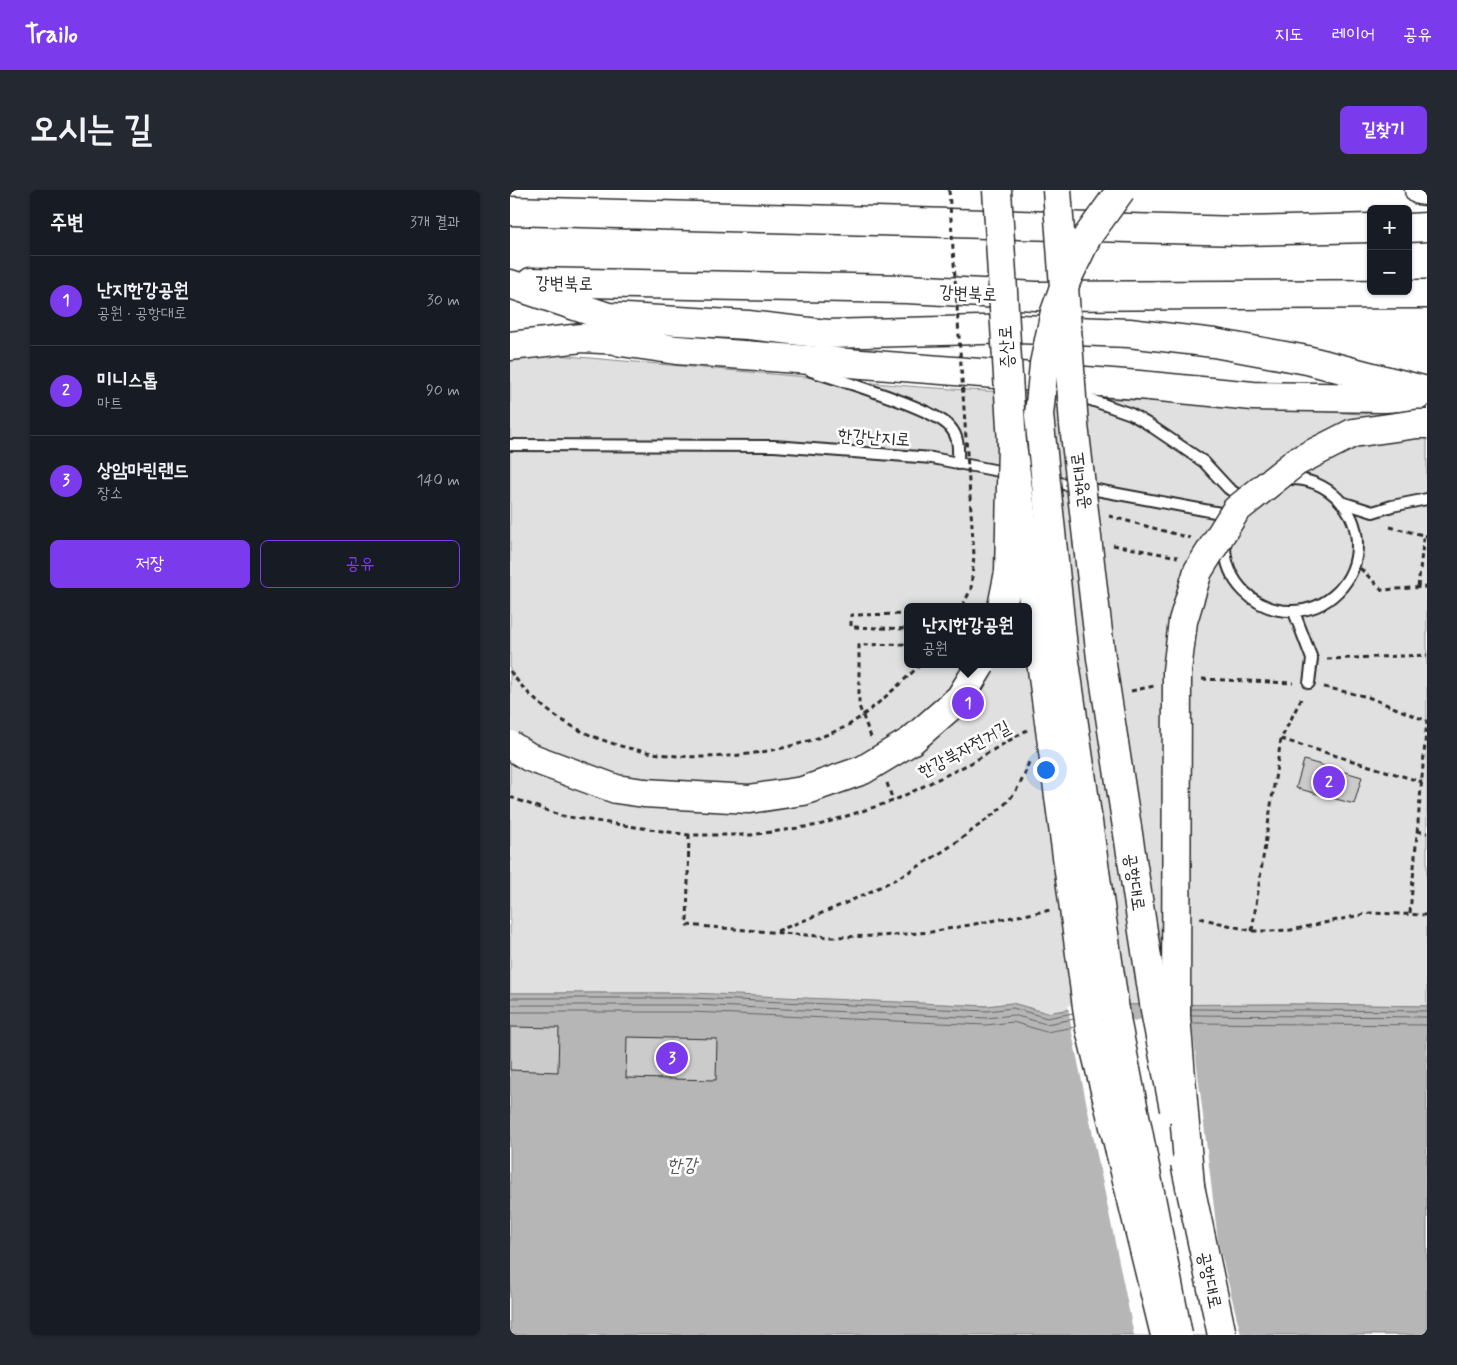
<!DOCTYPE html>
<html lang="ko">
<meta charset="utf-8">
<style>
body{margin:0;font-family:Mynerve,"Poor Story",sans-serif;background:#242831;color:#f1f3f6}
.controls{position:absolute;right:15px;top:15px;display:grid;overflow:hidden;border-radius:8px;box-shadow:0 1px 4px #0004}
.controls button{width:45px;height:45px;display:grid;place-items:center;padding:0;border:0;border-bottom:1px solid #363941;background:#171b24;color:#f1f3f6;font:25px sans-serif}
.you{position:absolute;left:535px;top:579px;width:18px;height:18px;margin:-12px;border:4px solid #fff;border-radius:50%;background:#1a73e8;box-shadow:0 0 0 8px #1a73e833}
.badge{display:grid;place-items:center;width:32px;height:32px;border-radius:50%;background:#7c3aed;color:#fff;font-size:16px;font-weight:700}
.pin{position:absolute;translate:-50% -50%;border:2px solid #fff;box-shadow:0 1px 5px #0006}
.popup{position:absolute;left:394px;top:413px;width:128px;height:65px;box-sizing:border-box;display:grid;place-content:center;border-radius:8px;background:#171b24;filter:drop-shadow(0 1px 4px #0005);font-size:16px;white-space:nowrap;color:#9ea1a6}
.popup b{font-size:19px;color:#f1f3f6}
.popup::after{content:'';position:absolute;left:50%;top:100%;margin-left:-10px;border:10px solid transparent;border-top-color:#171b24}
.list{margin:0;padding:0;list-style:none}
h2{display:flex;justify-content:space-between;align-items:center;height:65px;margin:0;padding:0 20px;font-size:21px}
h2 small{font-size:16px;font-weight:400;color:#9ea1a6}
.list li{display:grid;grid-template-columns:32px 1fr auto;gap:15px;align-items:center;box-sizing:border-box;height:90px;padding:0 20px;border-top:1px solid #363941}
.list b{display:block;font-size:19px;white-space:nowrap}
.list p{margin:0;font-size:16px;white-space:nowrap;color:#9ea1a6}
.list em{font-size:16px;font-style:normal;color:#9ea1a6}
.actions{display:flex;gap:10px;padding:15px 20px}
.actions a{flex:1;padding:11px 0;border:1px solid #7c3aed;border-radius:8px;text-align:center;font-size:18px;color:#7c3aed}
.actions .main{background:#7c3aed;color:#fff}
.map{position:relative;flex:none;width:917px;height:1145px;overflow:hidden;border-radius:8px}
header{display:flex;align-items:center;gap:30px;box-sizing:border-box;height:70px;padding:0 25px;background:#7c3aed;color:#fff}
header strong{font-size:24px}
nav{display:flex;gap:28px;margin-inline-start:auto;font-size:18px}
.intro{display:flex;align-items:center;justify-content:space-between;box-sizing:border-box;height:120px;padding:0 30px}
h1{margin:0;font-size:35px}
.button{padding:12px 22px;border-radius:8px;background:#7c3aed;color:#fff;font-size:18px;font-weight:700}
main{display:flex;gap:30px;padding:0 30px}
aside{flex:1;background:#171b24;border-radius:8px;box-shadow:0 1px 4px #0004}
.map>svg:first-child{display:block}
</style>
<header>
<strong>Trailo</strong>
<nav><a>지도</a><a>레이어</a><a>공유</a></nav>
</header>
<div class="intro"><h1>오시는 길</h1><a class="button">길찾기</a></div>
<main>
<aside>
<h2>주변<small>3개 결과</small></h2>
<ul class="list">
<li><span class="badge">1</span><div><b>난지한강공원</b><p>공원 · 공항대로</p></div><em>30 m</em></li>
<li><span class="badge">2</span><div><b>미니스톱</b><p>마트</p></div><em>90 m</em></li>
<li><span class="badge">3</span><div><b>상암마린랜드</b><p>장소</p></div><em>140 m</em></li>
</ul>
<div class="actions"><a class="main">저장</a><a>공유</a></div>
</aside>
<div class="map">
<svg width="917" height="1145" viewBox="0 0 917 1145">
<rect width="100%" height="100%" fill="#fff"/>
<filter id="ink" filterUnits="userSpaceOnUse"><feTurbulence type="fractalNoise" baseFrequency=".02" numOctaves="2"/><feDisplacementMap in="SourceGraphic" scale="10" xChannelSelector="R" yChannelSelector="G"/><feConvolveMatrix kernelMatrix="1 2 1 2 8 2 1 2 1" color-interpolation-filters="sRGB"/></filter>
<g filter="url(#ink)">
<!-- green -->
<path fill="#e0e0e0" stroke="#868686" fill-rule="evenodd" d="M 0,161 L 410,197 L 851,224 L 917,216 L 917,816 L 785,814 L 587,815 L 537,823 L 502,813 L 477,816 L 168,803 L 0,803 ZM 398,417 L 518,417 L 518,474 L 398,474 Z"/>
<!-- water -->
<path fill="#b6b6b6" stroke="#7e7e7e" d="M 0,803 L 181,803 L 477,816 L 502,813 L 537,823 L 587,815 L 785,814 L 917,816 L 917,1145 L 0,1145 Z"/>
<!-- pier -->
<path fill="#fff" d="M 574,812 L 619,832 L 632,829 L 629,812 L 664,812 L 666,826 L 681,826 L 708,1051 L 731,1145 L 624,1145 L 562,843 L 558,816 Z"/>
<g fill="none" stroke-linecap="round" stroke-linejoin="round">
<!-- shore -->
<g stroke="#636363" stroke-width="1">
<path d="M 0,808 L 181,808 L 477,821 L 503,818 L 537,828 L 563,823"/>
<path d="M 0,815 L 181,815 L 477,828 L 503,825 L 536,834 L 564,829"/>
<path d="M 681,819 L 917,821"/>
<path d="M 0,822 L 181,822 L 476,835 L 503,832 L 536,842 L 565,837"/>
<path d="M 681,825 L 917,827"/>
<path d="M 682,833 L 917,835"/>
</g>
</g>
<!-- building -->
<g fill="#cbcbcb" stroke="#2b2b2b">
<path d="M 794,570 L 852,587 L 844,614 L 786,598 Z"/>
<path d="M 0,837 L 49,838 L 48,882 L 0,880 Z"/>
<path d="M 117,847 L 207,849 L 206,890 L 116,888 Z"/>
</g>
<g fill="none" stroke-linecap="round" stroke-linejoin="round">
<defs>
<g id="lane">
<path d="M 301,181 C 329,190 424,218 440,237 C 450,248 448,261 448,274"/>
<path d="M 564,204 L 621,224 L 638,234 L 694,272 L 718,298 L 733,309"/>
<path d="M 0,255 L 264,256 L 422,268 L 499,283"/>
<circle cx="781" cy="355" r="66"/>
<path d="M 538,291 L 721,325"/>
<path d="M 831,312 L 863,322 L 882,316 L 917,309"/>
<path d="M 784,422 L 802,469 L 799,493"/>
</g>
<g id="highway">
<path d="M 909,0 L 917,1"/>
<path d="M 0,21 L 730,41 L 861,38"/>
<path d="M 898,38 L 917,37"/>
<path d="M 21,92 L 397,99 L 526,106 L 917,104"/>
<path d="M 0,94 L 98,127 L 238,135 L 317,144 L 508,139 L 619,143 L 704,153 L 797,170 L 917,201"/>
<path d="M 111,152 L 167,160 L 629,195 L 743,206 L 874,208 L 907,206"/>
<path d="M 0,156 L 72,148 L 130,151"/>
</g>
</defs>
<!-- lane casing -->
<use href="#lane" stroke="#2b2b2b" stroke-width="14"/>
<!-- highway casing -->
<use href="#highway" stroke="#2b2b2b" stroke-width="31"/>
<!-- path -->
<g stroke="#2b2b2b" stroke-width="3" stroke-dasharray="5 4" stroke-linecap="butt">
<path d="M 599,326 L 680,348"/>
<path d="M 880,337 L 917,346"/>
<path d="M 603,355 L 668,367"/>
<path d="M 844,372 L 872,400 L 917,397"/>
<path d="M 908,397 L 914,345"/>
<path d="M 398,424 L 341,425 L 341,437 L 398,439"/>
<path d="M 817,469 L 917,465"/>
<path d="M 0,481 C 71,582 230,584 333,538 C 355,527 391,493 409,476"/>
<path d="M 692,489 L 783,493"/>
<path d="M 814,497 L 858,507 L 917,531"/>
<path d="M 621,501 L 644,496"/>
<path d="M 361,547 L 349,516 L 349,455 L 398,454"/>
<path d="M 771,549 L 912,592"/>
<path d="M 377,593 L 383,611"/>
<path d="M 0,607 L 52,626 L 179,645 L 241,645 L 309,635 L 383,611 L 461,573 L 517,540"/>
<path d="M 907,641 L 917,643"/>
<path d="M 179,645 L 177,735 L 319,747 L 371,746 L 421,742 L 541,720"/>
<path d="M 900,723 L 917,530"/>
<path d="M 690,728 L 742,741 L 761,741 L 781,740 L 860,723 L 917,725"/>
<path d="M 267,741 C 337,714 405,685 464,639 C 477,629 492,619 502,606 C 510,596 515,584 519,572"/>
<path d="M 742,741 L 771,549 L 792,507"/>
</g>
<!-- lane -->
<use href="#lane" stroke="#fff" stroke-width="10"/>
<!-- highway -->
<use href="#highway" stroke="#fff" stroke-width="28"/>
<defs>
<g id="primary-bridge">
<path d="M 487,0 L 502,254 L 580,839 L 655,1145"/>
<path d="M 547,0 L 564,235 L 591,468 L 646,826 L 664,919"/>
<path d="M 675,973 L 712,1145"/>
</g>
<g id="highway-bridge">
<path d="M 611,0 L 577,47 L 557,89 L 545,122 L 534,174 L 529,225 L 553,458 L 607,834 L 668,1145"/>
<path d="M 492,417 L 499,382 L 502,254"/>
<path d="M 0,555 L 19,567 L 106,599 L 134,603 L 239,609 L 293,601 L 353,580 L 401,551 L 450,508 L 471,474"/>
<path d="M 680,996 L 666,826 L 667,481 L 673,431 L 688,381 L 726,320 L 786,272 L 843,243 L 907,234 L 917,234"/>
</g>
</defs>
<!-- primary-bridge casing -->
<use href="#primary-bridge" stroke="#2b2b2b" stroke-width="31" stroke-linecap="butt"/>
<!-- highway-bridge casing -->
<use href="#highway-bridge" stroke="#2b2b2b" stroke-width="31" stroke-linecap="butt"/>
<!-- path-bridge -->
<path stroke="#2b2b2b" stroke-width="3" stroke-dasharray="5 4" stroke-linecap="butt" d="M 439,0 L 464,365 L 461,399 L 452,417"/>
<!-- primary-bridge -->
<use href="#primary-bridge" stroke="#fff" stroke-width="28"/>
<!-- highway-bridge -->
<use href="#highway-bridge" stroke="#fff" stroke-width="28"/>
</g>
</g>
<g text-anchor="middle" stroke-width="5" stroke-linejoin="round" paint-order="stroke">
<!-- street labels -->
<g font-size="18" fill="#2b2b2b" stroke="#fff">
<text transform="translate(54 93) rotate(1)" y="6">강변북로</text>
<text transform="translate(458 103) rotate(3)" y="6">강변북로</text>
<text transform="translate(496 157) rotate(-93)" y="6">증산로</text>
<text transform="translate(364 247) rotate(4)" y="6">한강난지로</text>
<text transform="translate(570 291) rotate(-97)" y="6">공항대로</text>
<text transform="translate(454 559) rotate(-28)" y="6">한강북자전거길</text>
<text transform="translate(625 692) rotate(81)" y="6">공항대로</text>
<text transform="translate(700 1090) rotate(78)" y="6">공항대로</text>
</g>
<!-- water labels -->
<g font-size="19" font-style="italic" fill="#5c5c5c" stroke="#fff">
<text x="172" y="981">한강</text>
</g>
</g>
</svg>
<div class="controls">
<button>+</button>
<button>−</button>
</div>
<div class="you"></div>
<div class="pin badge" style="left:458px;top:513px">1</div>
<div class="popup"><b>난지한강공원</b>공원</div>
<div class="pin badge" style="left:819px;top:592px">2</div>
<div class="pin badge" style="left:162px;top:868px">3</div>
</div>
</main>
